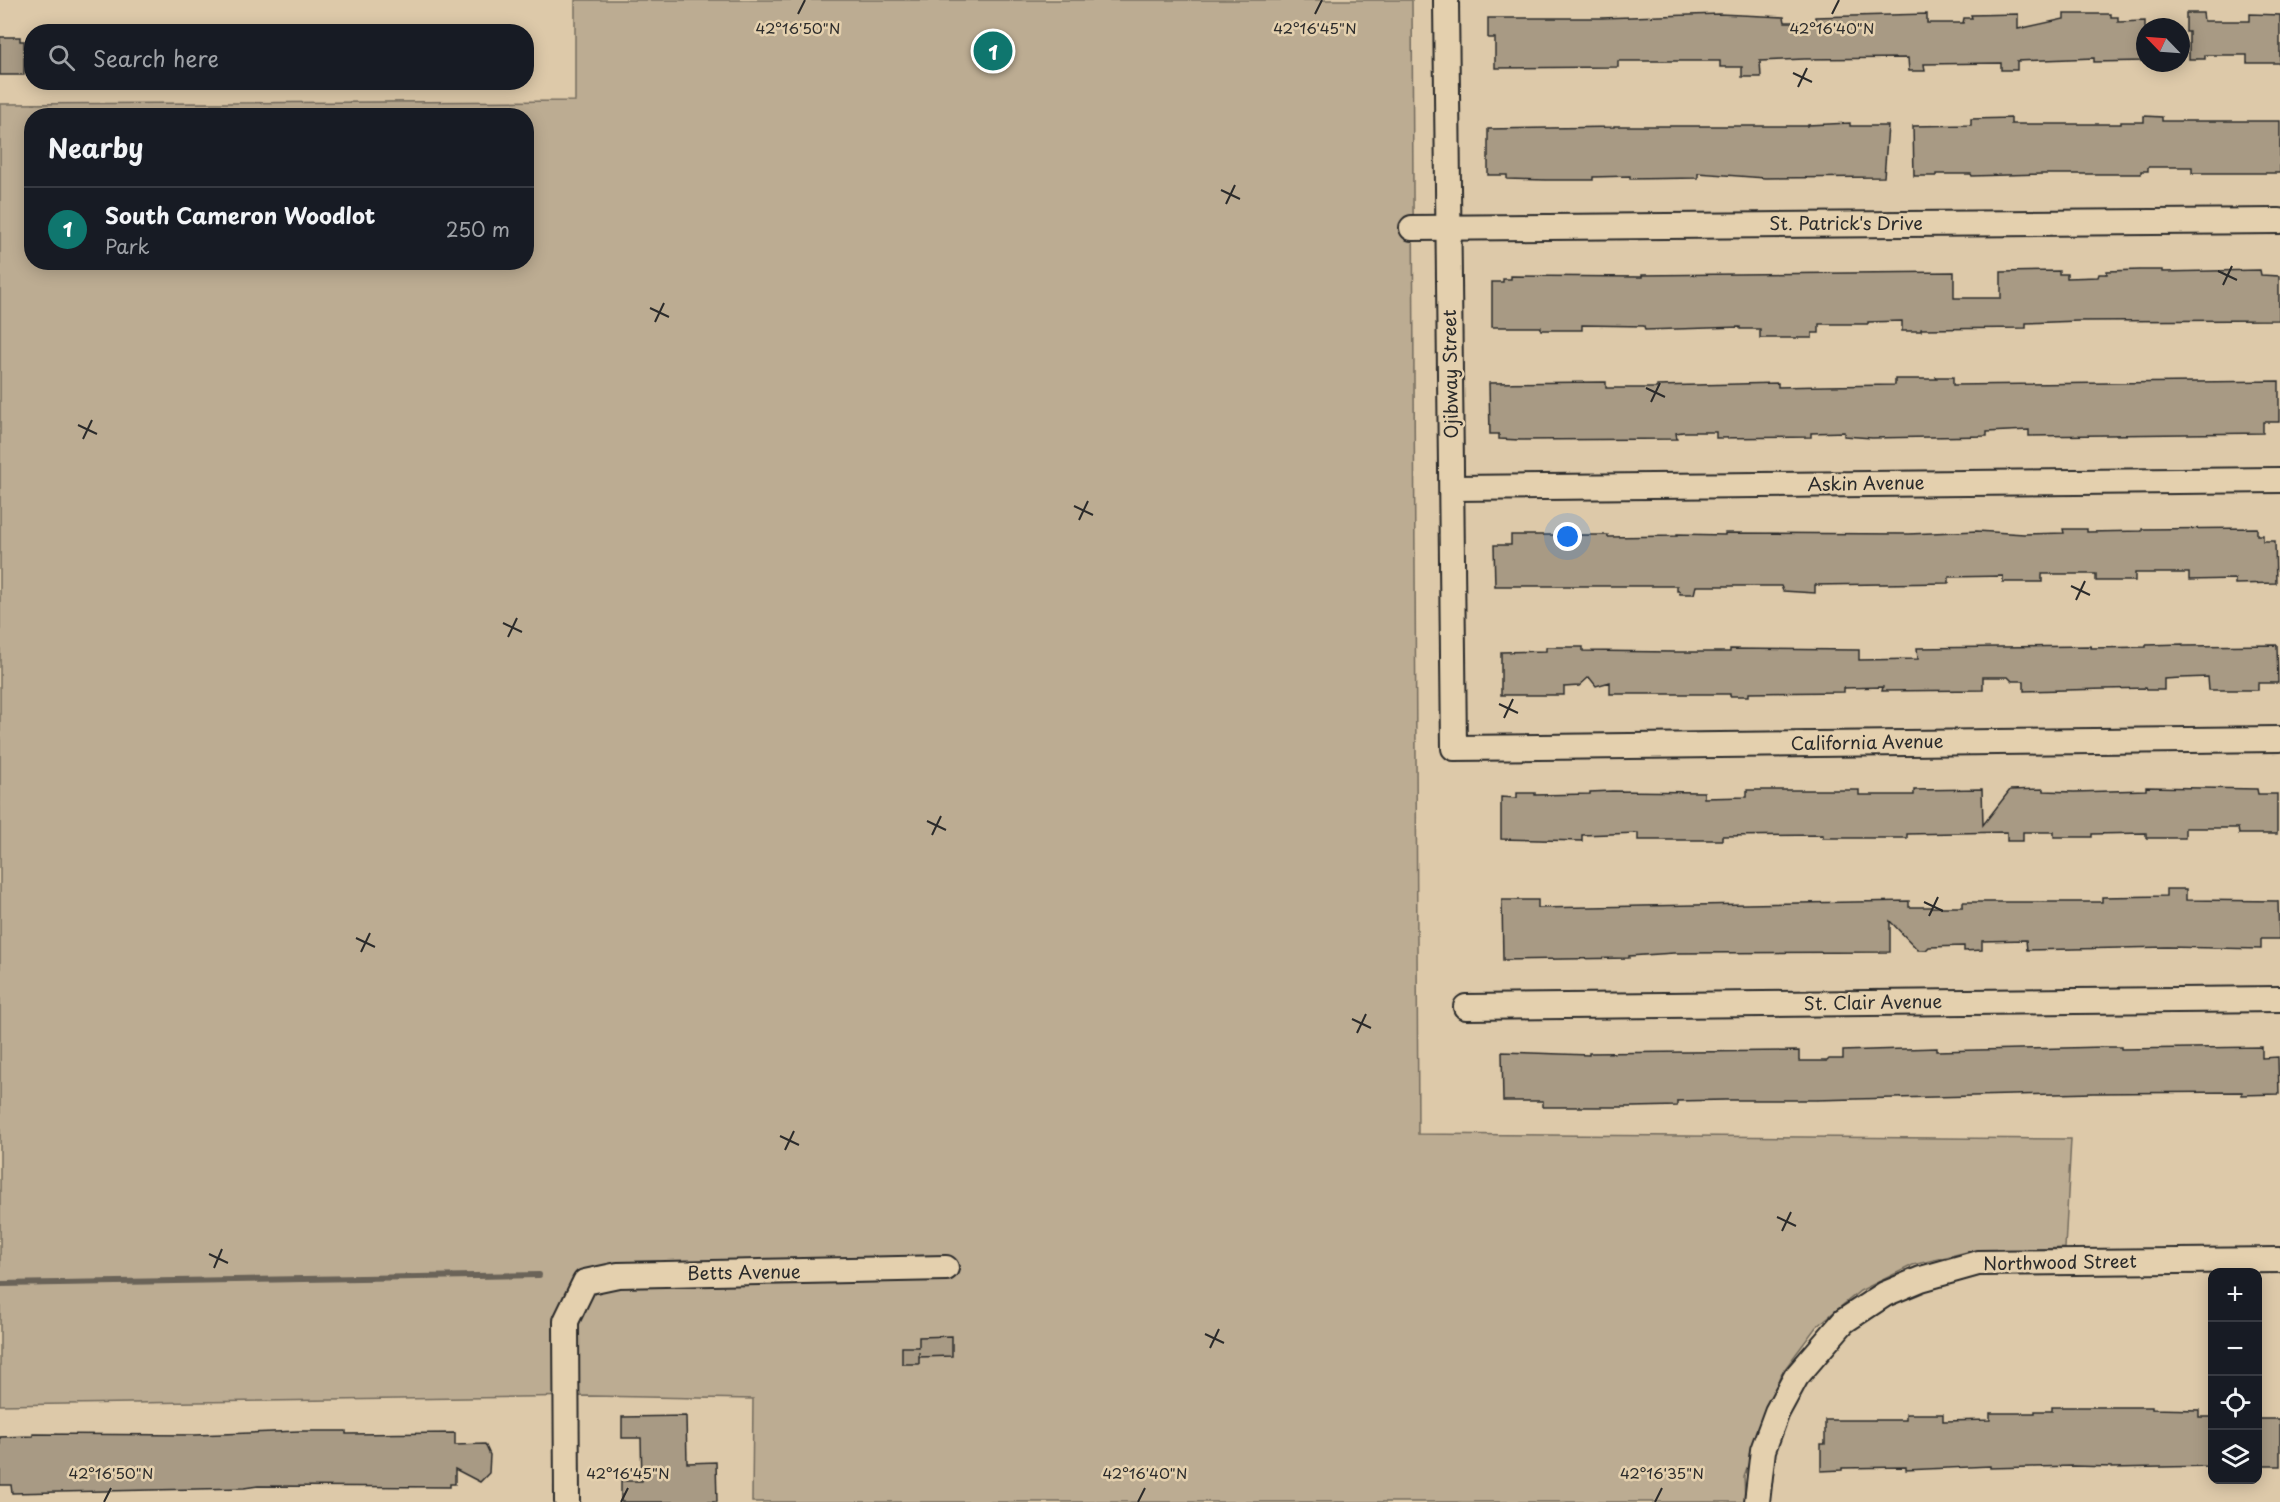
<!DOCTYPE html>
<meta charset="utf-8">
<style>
body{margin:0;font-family:"Playpen Sans",sans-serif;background:#20242c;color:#f1f3f6}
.controls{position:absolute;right:18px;bottom:18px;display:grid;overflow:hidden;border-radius:12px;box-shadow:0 3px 15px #0003}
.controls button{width:54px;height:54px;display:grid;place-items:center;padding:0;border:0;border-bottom:2px solid #363941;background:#171b24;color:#f1f3f6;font:30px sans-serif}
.compass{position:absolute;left:2136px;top:18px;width:54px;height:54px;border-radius:50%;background:#171b24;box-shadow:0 3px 15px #0003;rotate:295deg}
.you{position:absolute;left:1568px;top:537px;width:21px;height:21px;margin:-15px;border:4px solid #fff;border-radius:50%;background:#1a73e8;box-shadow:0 0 0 9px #1a73e833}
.badge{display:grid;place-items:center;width:39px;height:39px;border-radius:50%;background:#0f766e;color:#fff;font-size:20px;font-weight:700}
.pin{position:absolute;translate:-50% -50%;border:3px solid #fff;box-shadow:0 2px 6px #0006}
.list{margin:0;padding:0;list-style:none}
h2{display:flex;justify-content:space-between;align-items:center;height:78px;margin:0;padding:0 24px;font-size:26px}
h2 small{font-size:20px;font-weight:400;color:#9ea1a6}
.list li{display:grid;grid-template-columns:39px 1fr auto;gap:18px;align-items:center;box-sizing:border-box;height:84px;padding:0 24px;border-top:2px solid #363941}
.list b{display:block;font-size:22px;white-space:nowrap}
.list p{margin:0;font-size:20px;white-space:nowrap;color:#9ea1a6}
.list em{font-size:20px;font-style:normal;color:#9ea1a6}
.icon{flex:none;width:33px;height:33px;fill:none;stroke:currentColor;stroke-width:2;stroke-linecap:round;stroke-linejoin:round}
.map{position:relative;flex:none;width:2280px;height:1502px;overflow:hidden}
.search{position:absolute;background:#171b24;box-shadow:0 3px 15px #0003;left:24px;top:24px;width:510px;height:66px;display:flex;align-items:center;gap:15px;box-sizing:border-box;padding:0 21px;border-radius:24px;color:#9ea1a6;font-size:22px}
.panel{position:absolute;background:#171b24;box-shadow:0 3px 15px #0003;left:24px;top:108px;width:510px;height:162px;border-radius:24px}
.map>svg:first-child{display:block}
</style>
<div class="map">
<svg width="2280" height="1502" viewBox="0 0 2280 1502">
<rect width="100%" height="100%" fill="#ddc9a9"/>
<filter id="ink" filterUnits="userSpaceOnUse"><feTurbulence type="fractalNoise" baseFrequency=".0167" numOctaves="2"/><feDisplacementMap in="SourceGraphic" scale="12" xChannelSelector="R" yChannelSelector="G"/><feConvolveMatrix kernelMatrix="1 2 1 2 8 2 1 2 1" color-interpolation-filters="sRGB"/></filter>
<g filter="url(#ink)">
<!-- green -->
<path fill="#bcac92" stroke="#746c5e" stroke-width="1.5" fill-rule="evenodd" d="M 575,0 L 1412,0 L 1418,1134 L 2071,1139 L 2065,1248 L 1967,1252 L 1913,1265 L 1860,1291 L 1816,1327 L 1781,1374 L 1744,1476 L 1745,1502 L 752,1502 L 753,1399 L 591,1396 L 0,1405 L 0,104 L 575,101 ZM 32,116 L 526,116 L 526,262 L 32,262 Z"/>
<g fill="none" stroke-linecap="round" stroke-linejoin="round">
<!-- stream -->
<path stroke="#6a6358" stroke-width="6" d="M 0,1284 L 539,1275"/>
</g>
<!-- building -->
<g fill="#a89a84" stroke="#2b2b2b" stroke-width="1.5">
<path d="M 2186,13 L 2203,13 L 2204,21 L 2250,21 L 2250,14 L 2280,15 L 2280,63 L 2247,63 L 2247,55 L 2205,55 L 2205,59 L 2189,59 L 2189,32 L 2186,32 Z"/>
<path d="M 1719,14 L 1784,17 L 1785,22 L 1815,22 L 1815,17 L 1927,14 L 1927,23 L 1963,23 L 1964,18 L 1972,18 L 1971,15 L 2018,14 L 2018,29 L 2064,19 L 2064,14 L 2111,14 L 2111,17 L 2118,17 L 2118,22 L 2145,21 L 2145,61 L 2094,62 L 2094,58 L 2017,61 L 2017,70 L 2001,70 L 2001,63 L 1924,64 L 1925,71 L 1909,71 L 1908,58 L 1804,59 L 1760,61 L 1761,77 L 1742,77 L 1742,67 L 1720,67 L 1720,61 L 1618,61 L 1618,67 L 1495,68 L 1495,38 L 1488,38 L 1488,18 L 1601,18 Z"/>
<path d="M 0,37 L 20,37 L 20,41 L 24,41 L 24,75 L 0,75 Z"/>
<path d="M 2144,116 L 2162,117 L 2162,121 L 2280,121 L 2280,173 L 2192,173 L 2192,167 L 2148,167 L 2148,171 L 2141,171 L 2141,174 L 2043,174 L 1972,176 L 1971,174 L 1936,174 L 1936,176 L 1914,176 L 1913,126 L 1971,125 L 1971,119 L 2011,118 L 2011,124 L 2121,124 L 2121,122 L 2144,122 Z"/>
<path d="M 1850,123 L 1850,126 L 1888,126 L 1884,177 L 1765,178 L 1698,173 L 1698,178 L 1630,179 L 1630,176 L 1593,177 L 1593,180 L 1546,180 L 1507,179 L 1507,175 L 1488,175 L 1488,129 L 1614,127 L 1614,126 L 1808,126 L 1808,125 Z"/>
<path d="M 2140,270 L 2162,270 L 2162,272 L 2260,270 L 2261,275 L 2279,276 L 2279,320 L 2078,321 L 2026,323 L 2026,328 L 1921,329 L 1921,331 L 1902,331 L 1902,321 L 1868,322 L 1868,324 L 1819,324 L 1819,333 L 1812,333 L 1812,338 L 1760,338 L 1760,329 L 1740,329 L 1740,327 L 1645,330 L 1644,326 L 1582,325 L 1582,330 L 1541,330 L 1541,327 L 1492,327 L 1492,282 L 1503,282 L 1503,279 L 1511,279 L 1511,276 L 1642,277 L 1642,275 L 1954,272 L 1954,298 L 2001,298 L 2001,272 L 2059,271 L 2059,274 L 2067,274 L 2067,278 L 2098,277 L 2099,274 L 2107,274 L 2107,271 Z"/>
<path d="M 1936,377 L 1953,377 L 1953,385 L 2279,381 L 2279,422 L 2263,422 L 2263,433 L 2029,436 L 2029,430 L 1987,432 L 1987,436 L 1872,438 L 1844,436 L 1844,432 L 1811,433 L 1811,437 L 1716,438 L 1716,432 L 1683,432 L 1676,433 L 1677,439 L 1520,440 L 1499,439 L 1499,434 L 1490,434 L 1489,383 L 1606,382 L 1606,388 L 1657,388 L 1657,386 L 1778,383 L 1778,387 L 1825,386 L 1895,385 L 1895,379 L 1937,379 Z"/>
<path d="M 2257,528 L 2257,535 L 2263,535 L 2263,541 L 2275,541 L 2276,583 L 2235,584 L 2235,579 L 2189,580 L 2189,573 L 2135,573 L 2135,581 L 2096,581 L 2096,574 L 2042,574 L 2042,582 L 2003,582 L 2003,576 L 1949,577 L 1949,583 L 1815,585 L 1815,593 L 1783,591 L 1781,586 L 1696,586 L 1694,594 L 1680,594 L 1679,591 L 1677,591 L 1677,586 L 1495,586 L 1494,545 L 1511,545 L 1511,535 L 1608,535 L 1608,537 L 1677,536 L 1677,534 L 1725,535 L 1725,533 L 1909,534 L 1977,531 L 2024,534 L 2064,533 L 2063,529 L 2087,529 L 2087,532 L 2142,531 L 2142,529 Z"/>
<path d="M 2183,644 L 2183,646 L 2277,645 L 2278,683 L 2258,683 L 2258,690 L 2209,690 L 2208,677 L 2181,678 L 2164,679 L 2164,690 L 2147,690 L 2146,688 L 2024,691 L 2024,681 L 2012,681 L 2008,677 L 1983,677 L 1983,690 L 1882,691 L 1883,687 L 1844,688 L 1844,692 L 1749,693 L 1749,696 L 1730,696 L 1730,694 L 1610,694 L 1610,682 L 1596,686 L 1589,677 L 1579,686 L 1564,687 L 1564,695 L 1501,695 L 1501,652 L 1546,651 L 1546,647 L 1583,647 L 1583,651 L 1676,652 L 1730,652 L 1730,649 L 1859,650 L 1859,660 L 1918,659 L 1917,648 L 2091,646 L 2091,648 L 2146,647 L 2146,645 Z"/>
<path d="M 2146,787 L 2257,789 L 2258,794 L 2277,794 L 2277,834 L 2239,834 L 2238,828 L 2185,828 L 2185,838 L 2146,838 L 2146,833 L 2092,834 L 2092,837 L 2054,837 L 2054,832 L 2023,832 L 2023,841 L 2007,841 L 2007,832 L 1907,834 L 1907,838 L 1823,838 L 1823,835 L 1722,836 L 1722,840 L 1638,840 L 1638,833 L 1582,835 L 1582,841 L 1501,839 L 1501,797 L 1517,798 L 1517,793 L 1535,793 L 1535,795 L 1590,794 L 1590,792 L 1612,791 L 1704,792 L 1704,798 L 1747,797 L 1747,790 L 1859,790 L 1859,795 L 1914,795 L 1914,790 L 1982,789 L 1983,825 L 2010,790 L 2044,789 L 2044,791 L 2074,792 L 2146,790 Z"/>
<path d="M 2166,889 L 2186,889 L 2186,900 L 2278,901 L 2279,939 L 2261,939 L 2261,949 L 2167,947 L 2027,950 L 2026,940 L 1982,941 L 1982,950 L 1964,951 L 1964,946 L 1929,947 L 1926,950 L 1918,950 L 1890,921 L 1890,952 L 1674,953 L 1629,956 L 1629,958 L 1503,960 L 1502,900 L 1538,900 L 1538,908 L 1909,901 L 1909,907 L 1963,907 L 1963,902 L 2102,902 L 2102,897 L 2166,896 Z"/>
<path d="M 2103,1047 L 2121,1047 L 2121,1049 L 2262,1047 L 2262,1058 L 2278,1057 L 2279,1094 L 2242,1095 L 2242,1092 L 2093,1093 L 1816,1100 L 1725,1100 L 1677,1101 L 1677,1106 L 1633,1107 L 1543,1107 L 1543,1101 L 1503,1101 L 1502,1052 L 1589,1055 L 1589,1053 L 1799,1051 L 1799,1061 L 1827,1061 L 1829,1059 L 1843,1059 L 1843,1051 L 1871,1050 L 1937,1048 L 1937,1051 Z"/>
<path d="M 952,1336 L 952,1356 L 919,1357 L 919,1352 L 919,1364 L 902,1364 L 902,1347 L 919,1347 L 919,1337 Z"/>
<path d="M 2052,1407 L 2152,1407 L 2152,1409 L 2199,1410 L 2199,1417 L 2212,1417 L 2212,1466 L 2112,1468 L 2112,1467 L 2073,1466 L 1990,1468 L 1990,1466 L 1906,1470 L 1906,1467 L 1842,1468 L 1842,1470 L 1821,1471 L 1821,1444 L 1825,1444 L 1825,1420 L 1906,1420 L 1906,1414 L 1943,1414 L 1943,1421 L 1990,1420 L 1990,1413 L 2035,1413 L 2035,1411 L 2052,1411 Z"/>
<path d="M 686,1416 L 687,1463 L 716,1462 L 717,1502 L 621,1502 L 621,1481 L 642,1481 L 641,1438 L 622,1438 L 622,1417 Z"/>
<rect x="2258" y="1419" width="22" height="47"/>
<path d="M 299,1431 L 346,1431 L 346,1434 L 455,1433 L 455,1445 L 485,1444 L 490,1455 L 489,1473 L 480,1482 L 455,1469 L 455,1484 L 450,1484 L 450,1487 L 258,1486 L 244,1488 L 12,1493 L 11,1485 L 0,1485 L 0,1437 L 33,1436 L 33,1434 L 195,1435 Z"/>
</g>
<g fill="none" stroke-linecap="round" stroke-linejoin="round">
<defs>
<g id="street">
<path d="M 1446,0 L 1454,748 L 2280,739"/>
<path d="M 1412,228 L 2280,221"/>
<path d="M 1452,488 L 2280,480"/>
<path d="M 1466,1007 L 2280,999"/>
<path d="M 567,1502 L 566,1321 L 585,1282 L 618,1275 L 946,1268"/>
<path d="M 1757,1502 L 1763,1450 L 1777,1412 L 1796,1377 L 1844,1321 L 1885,1294 L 1921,1279 L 1978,1263 L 2280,1260"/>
</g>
</defs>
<!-- street casing -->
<use href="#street" stroke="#2b2b2b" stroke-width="28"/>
<!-- street -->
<use href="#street" stroke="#e4d0ae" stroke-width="24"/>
</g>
</g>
<!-- ticks -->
<path fill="none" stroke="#2b2b2b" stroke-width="2" d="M 798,14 L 805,0M 1315,14 L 1322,0M 1832,14 L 1839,0M 1793,73 L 1812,82M 1798,87 L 1807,68M 1221,190 L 1240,199M 1226,204 L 1235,185M 2218,271 L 2237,280M 2223,285 L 2232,266M 650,308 L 669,317M 655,322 L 664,303M 1646,388 L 1665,397M 1651,402 L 1660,383M 78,425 L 97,434M 83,439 L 92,420M 1074,506 L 1093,515M 1079,520 L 1088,501M 2071,586 L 2090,595M 2076,600 L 2085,581M 503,623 L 522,632M 508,637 L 517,618M 1499,704 L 1518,713M 1504,718 L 1513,699M 927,821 L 946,830M 932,835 L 941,816M 1924,902 L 1943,911M 1929,916 L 1938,897M 356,938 L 375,947M 361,952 L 370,933M 1352,1019 L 1371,1028M 1357,1033 L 1366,1014M 780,1136 L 799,1145M 785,1150 L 794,1131M 1777,1217 L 1796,1226M 1782,1231 L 1791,1212M 209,1254 L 228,1263M 214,1268 L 222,1249M 1205,1334 L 1224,1343M 1210,1348 L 1219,1329M 104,1502 L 111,1488M 621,1502 L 628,1488M 1138,1502 L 1145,1488M 1655,1502 L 1662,1488"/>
<g text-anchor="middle" stroke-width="5" stroke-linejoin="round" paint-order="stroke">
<!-- street labels -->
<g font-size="18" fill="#2b2b2b" stroke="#e4d0ae">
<text x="1846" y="230">St. Patrick's Drive</text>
<text transform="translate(1451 374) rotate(-91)" y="6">Ojibway Street</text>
<text transform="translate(1866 484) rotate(-1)" y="6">Askin Avenue</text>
<text transform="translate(1867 743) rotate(-1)" y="6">California Avenue</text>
<text transform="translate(1873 1003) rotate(-1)" y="6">St. Clair Avenue</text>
<text transform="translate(2060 1263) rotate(-1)" y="6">Northwood Street</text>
<text transform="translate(744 1273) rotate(-1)" y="6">Betts Avenue</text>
</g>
</g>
<g font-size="15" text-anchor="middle" fill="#2b2b2b" stroke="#e4d0ae" stroke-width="5" stroke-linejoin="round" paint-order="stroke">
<text x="798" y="34">42°16'50"N</text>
<text x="1315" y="34">42°16'45"N</text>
<text x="1832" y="34">42°16'40"N</text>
<text x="111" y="1479">42°16'50"N</text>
<text x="628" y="1479">42°16'45"N</text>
<text x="1145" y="1479">42°16'40"N</text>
<text x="1662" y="1479">42°16'35"N</text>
</g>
</svg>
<div class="controls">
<button>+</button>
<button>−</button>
<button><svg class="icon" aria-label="locate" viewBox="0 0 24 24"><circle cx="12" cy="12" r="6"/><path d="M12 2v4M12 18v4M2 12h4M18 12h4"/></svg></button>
<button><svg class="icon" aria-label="layers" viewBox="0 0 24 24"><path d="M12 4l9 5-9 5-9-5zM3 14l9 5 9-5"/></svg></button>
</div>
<svg class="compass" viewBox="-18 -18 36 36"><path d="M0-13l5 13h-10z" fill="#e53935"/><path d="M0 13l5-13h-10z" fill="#9ea1a6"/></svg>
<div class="you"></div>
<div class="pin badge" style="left:993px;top:51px">1</div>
<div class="search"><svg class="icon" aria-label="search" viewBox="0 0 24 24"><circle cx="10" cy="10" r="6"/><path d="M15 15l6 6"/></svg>Search here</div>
<section class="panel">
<h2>Nearby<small></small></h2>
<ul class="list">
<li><span class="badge">1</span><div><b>South Cameron Woodlot</b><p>Park</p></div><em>250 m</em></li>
</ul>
</section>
</div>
